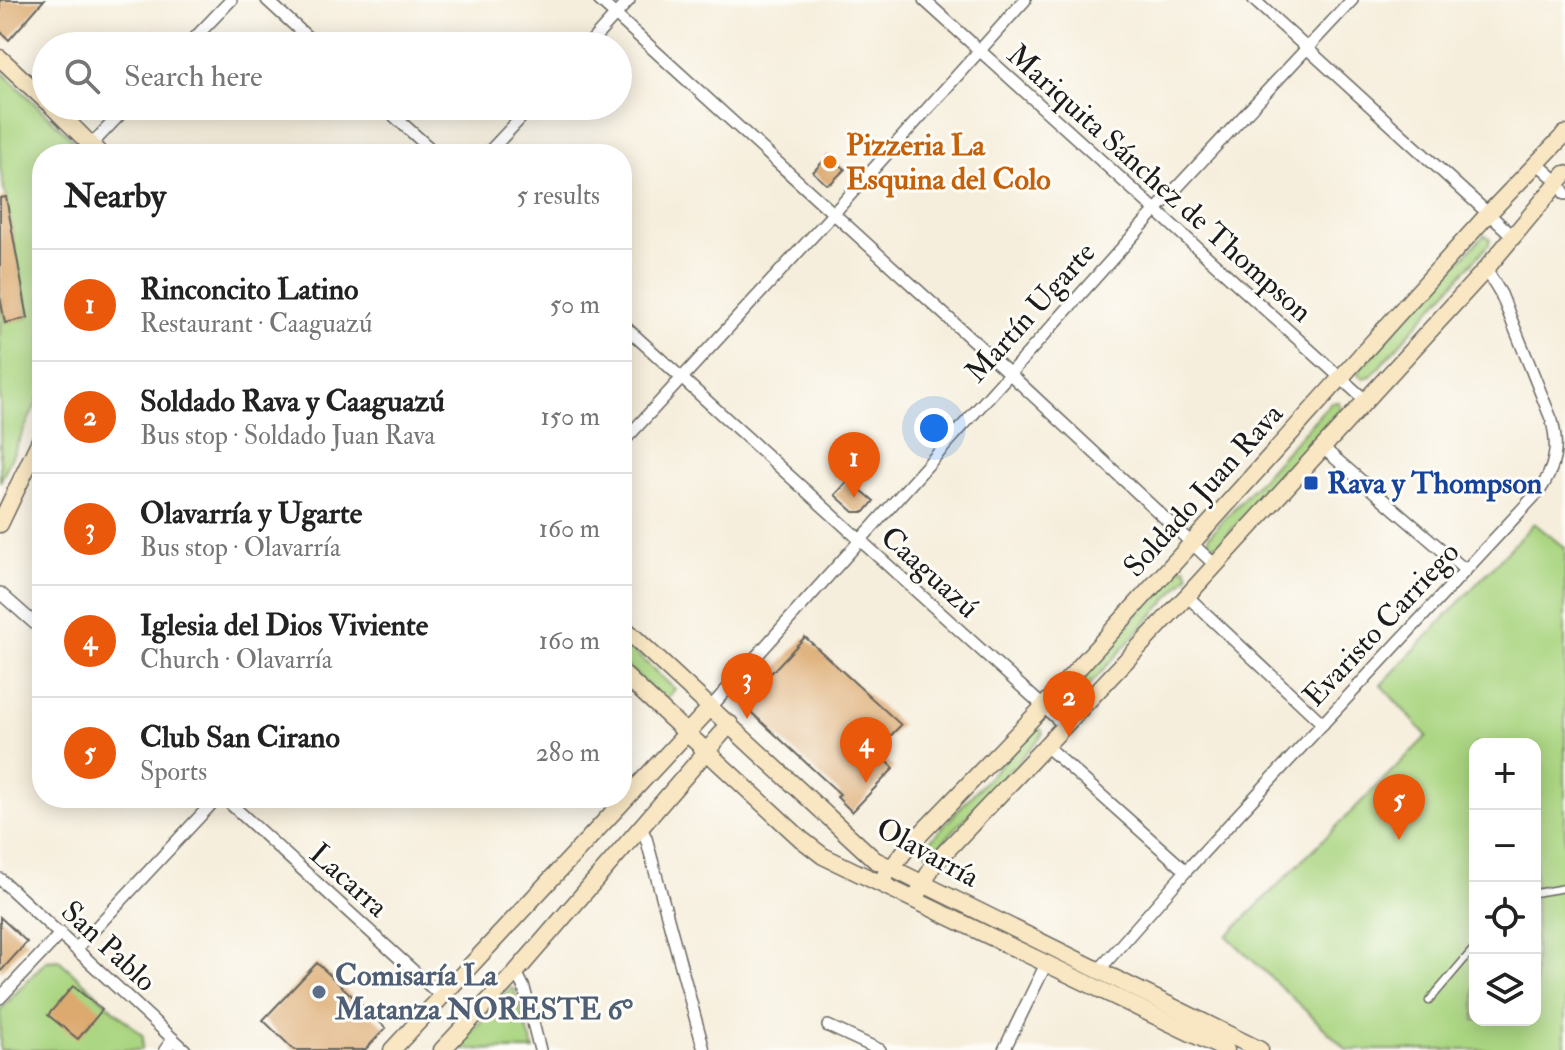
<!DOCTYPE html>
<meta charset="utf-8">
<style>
body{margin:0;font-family:"IM FELL Double Pica",serif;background:#f6f6f6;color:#222}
.controls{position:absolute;right:24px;bottom:24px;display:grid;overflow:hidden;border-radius:16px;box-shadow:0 4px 20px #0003}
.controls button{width:72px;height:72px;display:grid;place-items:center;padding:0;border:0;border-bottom:2px solid #e0e0e0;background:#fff;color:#222;font:40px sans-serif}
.you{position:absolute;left:934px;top:428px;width:28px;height:28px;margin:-20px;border:6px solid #fff;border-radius:50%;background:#1a73e8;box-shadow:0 0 0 12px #1a73e833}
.badge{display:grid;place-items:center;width:52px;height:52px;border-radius:50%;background:#ea580c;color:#fff;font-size:26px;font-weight:700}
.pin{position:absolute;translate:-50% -66px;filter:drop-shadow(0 2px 4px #0008)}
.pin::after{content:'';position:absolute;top:42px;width:28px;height:24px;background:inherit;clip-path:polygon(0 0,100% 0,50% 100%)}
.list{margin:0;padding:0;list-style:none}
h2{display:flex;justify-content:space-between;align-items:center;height:104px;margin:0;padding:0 32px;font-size:34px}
h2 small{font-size:26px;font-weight:400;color:#767676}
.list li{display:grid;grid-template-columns:52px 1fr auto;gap:24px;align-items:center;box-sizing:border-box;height:112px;padding:0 32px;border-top:2px solid #e0e0e0}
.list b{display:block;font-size:30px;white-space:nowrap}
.list p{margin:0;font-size:26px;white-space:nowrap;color:#767676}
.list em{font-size:26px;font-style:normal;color:#767676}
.icon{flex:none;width:44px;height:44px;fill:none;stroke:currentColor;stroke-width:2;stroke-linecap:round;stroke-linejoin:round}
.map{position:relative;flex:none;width:1565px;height:1050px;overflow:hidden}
.search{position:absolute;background:#fff;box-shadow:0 4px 20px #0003;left:32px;top:32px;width:600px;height:88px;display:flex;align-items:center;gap:20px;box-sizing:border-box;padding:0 28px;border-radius:44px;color:#767676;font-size:30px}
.panel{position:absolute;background:#fff;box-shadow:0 4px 20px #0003;left:32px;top:144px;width:600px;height:664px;border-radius:32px}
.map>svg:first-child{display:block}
</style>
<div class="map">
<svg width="1565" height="1050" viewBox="0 0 1565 1050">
<rect width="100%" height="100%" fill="#fdfcf7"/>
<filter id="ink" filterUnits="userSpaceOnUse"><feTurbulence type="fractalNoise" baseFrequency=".0125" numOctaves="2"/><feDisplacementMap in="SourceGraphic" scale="16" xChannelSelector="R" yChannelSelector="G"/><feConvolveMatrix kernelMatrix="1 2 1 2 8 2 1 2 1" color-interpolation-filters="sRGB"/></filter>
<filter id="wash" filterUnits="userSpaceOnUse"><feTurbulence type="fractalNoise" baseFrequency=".006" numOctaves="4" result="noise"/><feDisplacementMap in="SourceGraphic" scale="32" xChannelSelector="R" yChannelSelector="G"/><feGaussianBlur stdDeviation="1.8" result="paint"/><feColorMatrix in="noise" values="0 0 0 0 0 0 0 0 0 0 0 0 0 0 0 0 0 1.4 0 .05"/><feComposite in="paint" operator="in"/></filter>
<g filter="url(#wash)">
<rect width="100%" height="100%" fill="#f6eedc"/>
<!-- green -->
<g fill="#aad581" stroke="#63784e" stroke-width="2" fill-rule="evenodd">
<path d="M 0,70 L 88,154 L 42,154 L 42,391 L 0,482 L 0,297 L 5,322 L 28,318 L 0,168 Z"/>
<path d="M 1484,235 L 1490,238 L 1489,244 L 1371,376 L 1362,378 L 1358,375 L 1359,368 Z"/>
<path d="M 1331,402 L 1339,402 L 1341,411 L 1219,544 L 1209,545 L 1209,536 Z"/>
<path d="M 1534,523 L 1565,548 L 1565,1050 L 1347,1050 L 1227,936 L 1427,736 L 1381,685 ZM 1475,744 L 1535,744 L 1535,1020 L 1475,1020 Z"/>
<path d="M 1186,567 L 1189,575 L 1069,708 L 1060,708 L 1060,700 L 1179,568 Z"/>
<path d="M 622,641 L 675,689 L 665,701 L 622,662 Z"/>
<path d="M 1041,729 L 1043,733 L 1040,738 L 931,855 L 927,854 L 926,845 L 1031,731 Z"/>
<path d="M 59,960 L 143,1036 L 142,1050 L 0,1050 L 0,1010 L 46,961 Z"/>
<path d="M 510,988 L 514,989 L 534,1050 L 457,1049 Z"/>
</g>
<g id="blocks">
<!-- building -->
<g fill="#dca96e">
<path d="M 0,0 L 44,0 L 9,40 L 0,31 Z"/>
<path d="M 829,155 L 845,169 L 831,183 L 826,184 L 813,172 Z"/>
<path d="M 6,197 L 28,318 L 5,323 L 0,297 L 0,198 Z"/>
<path d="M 849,480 L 874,501 L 865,512 L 854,512 L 835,495 Z"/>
<path d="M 805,637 L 901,725 L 876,751 L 894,768 L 852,812 L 837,797 L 840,794 L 742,704 Z"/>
<path d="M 0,917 L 27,942 L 0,972 Z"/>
<path d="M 317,963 L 386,1028 L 365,1050 L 294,1050 L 263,1020 Z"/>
<path d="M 73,986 L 102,1010 L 78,1039 L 48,1015 Z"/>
</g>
</g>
</g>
<g filter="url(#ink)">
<use href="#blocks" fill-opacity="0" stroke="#68665f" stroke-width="2"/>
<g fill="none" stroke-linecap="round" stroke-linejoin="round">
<defs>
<g id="lane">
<path d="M 1535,893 L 1565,888"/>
<path d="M 1429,1001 L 1475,947"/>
</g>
<g id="street">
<path d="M 267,0 L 317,46"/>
<path d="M 599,0 L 1011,375 L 1214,564"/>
<path d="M 924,0 L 1365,400"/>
<path d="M 1254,0 L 1514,237"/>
<path d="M 187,46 L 231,0"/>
<path d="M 587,46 L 629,0"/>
<path d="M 383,106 L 436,154"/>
<path d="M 92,144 L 128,106"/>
<path d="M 487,154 L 532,106"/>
<path d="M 1537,163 L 1558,182 L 1565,194"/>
<path d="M 622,324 L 1065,726"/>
<path d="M 622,443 L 833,214 L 1025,0"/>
<path d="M 1322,447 L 1464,569"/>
<path d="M 0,593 L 42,630"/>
<path d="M 1187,596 L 1323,724"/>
<path d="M 711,707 L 1156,210 L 1352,0"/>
<path d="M 1046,746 L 1186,871"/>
<path d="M 224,798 L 442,997"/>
<path d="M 641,828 L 646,838 L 704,1050"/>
<path d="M 0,879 L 185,1050"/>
<path d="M 77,948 L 217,798"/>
<path d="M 1099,970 L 1186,871 L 1540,490 C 1555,468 1559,447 1552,421 L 1501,294 L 1486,269"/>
<path d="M 516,972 L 524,988 L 540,1050"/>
<path d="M 0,998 L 61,933"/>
<path d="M 828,1026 L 880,1050"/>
<path d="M 165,1050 L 173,1039"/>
<path d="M 1004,1050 L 1047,962"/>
</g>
<g id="secondary">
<path d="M 0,58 L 46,101"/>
<path d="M 52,106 L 100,154"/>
<path d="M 0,524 L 42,436"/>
<path d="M 622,626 L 875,860 L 1260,1050"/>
<path d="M 622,673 L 801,839 L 823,856 L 1226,1050"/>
<path d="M 880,882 L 908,847 L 1043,707 L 1192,543 L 1489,213 L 1565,134"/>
<path d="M 916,898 L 933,865 L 1187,596 L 1486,269 L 1565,174"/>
<path d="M 392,1050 L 711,707"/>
<path d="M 442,1050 L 516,972 L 730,724"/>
</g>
</defs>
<!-- lane casing -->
<use href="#lane" stroke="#68665f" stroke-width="9"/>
<!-- street casing -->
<use href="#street" stroke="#68665f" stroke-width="14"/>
<!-- secondary casing -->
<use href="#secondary" stroke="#68665f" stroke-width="19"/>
<!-- lane -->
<use href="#lane" stroke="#fff" stroke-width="6"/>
<!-- street -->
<use href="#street" stroke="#fff" stroke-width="11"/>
<!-- secondary -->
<use href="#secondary" stroke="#f9e7c3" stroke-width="16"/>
</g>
</g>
<!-- markers -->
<circle fill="#e8710a" stroke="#fdfcf7" stroke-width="3" cx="830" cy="162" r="8"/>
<rect fill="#1a4fb4" stroke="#fdfcf7" stroke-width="3" x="1303" y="475" width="16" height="16" rx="4"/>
<circle fill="#5c6f8a" stroke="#fdfcf7" stroke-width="3" cx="319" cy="992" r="8"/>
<g text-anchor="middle" stroke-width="6" stroke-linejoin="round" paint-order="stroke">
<!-- food labels -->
<g font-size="30" font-weight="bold" fill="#c56008" stroke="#fdfcf7" text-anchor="start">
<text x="846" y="155">Pizzeria La<tspan x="846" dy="34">Esquina del Colo</tspan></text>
</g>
<!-- street labels -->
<g font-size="30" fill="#1c1c1c" stroke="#fdfcf7">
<text transform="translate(1160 183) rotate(42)" y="10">Mariquita Sánchez de Thompson</text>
<text transform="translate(1030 312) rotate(-48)" y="10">Martín Ugarte</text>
<text transform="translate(1203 490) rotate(-48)" y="10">Soldado Juan Rava</text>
<text transform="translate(930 572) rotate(42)" y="10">Caaguazú</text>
<text transform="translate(1381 624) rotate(-47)" y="10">Evaristo Carriego</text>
<text transform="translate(928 852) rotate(29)" y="10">Olavarría</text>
<text transform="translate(349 880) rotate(42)" y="10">Lacarra</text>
<text transform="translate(109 946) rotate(43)" y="10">San Pablo</text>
</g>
<!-- transit labels -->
<g font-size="30" font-weight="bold" fill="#164399" stroke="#fdfcf7" text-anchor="start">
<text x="1327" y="493">Rava y Thompson</text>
</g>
<!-- service labels -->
<g font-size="30" font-weight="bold" fill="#4e5e75" stroke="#fdfcf7" text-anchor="start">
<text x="335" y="985">Comisaría La<tspan x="335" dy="34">Matanza NORESTE 6°</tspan></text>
</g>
</g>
</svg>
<div class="controls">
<button>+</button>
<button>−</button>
<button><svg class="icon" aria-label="locate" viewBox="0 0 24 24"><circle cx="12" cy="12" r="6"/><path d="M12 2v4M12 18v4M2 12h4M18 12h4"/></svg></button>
<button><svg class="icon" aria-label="layers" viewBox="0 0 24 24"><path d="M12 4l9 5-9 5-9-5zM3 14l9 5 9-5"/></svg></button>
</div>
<div class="you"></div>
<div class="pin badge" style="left:854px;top:498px">1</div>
<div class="pin badge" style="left:1069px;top:737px">2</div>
<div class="pin badge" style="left:747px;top:719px">3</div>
<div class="pin badge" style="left:866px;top:783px">4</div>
<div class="pin badge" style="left:1399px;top:840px">5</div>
<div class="search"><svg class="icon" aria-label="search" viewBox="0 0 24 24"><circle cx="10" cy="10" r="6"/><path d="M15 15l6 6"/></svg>Search here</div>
<section class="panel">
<h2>Nearby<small>5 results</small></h2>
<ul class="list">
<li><span class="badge">1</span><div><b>Rinconcito Latino</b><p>Restaurant · Caaguazú</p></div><em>50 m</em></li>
<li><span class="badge">2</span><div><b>Soldado Rava y Caaguazú</b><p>Bus stop · Soldado Juan Rava</p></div><em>150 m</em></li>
<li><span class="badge">3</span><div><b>Olavarría y Ugarte</b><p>Bus stop · Olavarría</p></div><em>160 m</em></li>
<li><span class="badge">4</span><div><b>Iglesia del Dios Viviente</b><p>Church · Olavarría</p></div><em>160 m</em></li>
<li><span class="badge">5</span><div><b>Club San Cirano</b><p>Sports</p></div><em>280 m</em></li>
</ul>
</section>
</div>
